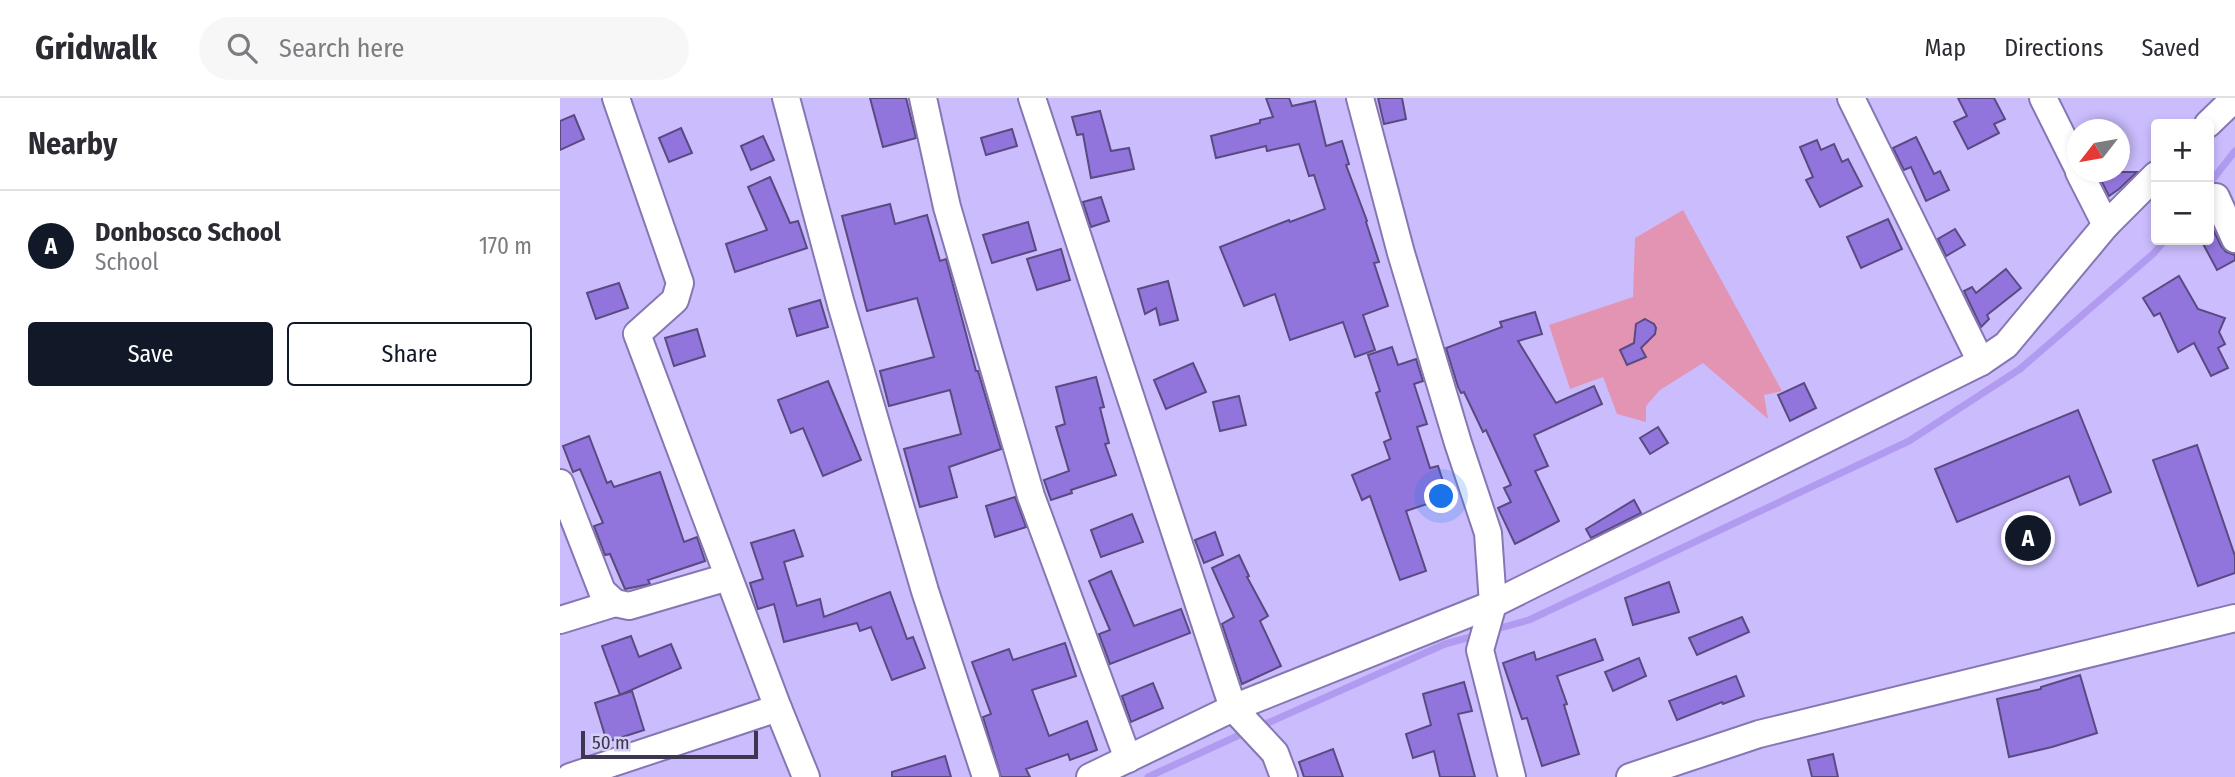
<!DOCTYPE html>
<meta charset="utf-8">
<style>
body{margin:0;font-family:"Fira Sans Condensed",sans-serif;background:#f7f7f7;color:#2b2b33}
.controls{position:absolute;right:21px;top:21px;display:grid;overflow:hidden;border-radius:7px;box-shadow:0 4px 10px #0003}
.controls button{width:63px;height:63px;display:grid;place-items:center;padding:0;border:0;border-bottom:2px solid #e1e1e2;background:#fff;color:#2b2b33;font:35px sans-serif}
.compass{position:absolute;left:1507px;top:21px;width:63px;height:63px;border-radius:50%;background:#fff;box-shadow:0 4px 10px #0003;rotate:239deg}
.scale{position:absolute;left:21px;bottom:18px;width:177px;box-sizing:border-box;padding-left:7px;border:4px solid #3c3650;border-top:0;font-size:19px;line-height:24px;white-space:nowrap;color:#3c3650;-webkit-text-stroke:5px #d6cff5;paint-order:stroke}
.you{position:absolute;left:882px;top:399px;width:24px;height:24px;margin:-18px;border:5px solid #fff;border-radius:50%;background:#1a73e8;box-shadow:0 0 0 10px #1a73e833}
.badge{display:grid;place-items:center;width:46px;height:46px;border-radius:50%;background:#111827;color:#fff;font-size:23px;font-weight:700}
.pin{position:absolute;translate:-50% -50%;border:4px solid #fff;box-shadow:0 2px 7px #0006}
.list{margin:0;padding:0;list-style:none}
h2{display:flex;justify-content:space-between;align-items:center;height:91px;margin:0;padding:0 28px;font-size:30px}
h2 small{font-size:23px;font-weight:400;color:#7c7c81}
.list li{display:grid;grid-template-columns:46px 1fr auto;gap:21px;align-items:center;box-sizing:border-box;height:112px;padding:0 28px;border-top:2px solid #e1e1e2}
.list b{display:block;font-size:26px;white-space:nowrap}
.list p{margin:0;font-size:23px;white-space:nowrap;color:#7c7c81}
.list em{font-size:23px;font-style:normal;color:#7c7c81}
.actions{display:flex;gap:14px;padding:21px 28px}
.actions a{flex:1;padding:16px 0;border:2px solid #111827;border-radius:7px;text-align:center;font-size:24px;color:#111827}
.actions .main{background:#111827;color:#fff}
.icon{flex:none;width:38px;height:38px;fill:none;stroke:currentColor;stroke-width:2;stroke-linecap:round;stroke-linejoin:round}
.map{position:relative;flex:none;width:1675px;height:679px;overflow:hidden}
header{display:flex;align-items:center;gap:42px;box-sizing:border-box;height:98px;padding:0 35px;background:#fff;border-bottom:2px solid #e1e1e2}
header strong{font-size:33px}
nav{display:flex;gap:38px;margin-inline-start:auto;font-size:24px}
.search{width:490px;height:63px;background:#f7f7f7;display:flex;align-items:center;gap:18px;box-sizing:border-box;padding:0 24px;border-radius:38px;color:#7c7c81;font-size:26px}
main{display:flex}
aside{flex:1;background:#fff}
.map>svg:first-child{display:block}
</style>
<header>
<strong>Gridwalk</strong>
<div class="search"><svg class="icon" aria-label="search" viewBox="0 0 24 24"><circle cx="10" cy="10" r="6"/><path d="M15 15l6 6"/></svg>Search here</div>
<nav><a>Map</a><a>Directions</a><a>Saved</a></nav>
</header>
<main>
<aside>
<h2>Nearby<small></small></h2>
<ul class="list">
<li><span class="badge">A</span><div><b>Donbosco School</b><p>School</p></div><em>170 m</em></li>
</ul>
<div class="actions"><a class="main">Save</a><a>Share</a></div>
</aside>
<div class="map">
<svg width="1675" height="679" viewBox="0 0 1675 679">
<rect width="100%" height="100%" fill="#cbbdfd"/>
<!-- green -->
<path fill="#e394b3" d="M 1123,112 L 1222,293 L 1204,297 L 1208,321 L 1143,265 L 1100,292 L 1086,308 L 1086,324 L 1057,316 L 1043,279 L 1010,291 L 989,227 L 1073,199 L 1075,140 Z"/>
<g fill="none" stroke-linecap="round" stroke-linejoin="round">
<!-- stream -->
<g stroke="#b09bf0" stroke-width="7">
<path d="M 1649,86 L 1675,53"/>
<path d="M 933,532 L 969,522 L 1349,343 L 1460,271 L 1594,155 L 1605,142"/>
<path d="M 701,628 L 885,546 L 918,537"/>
<path d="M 588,679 L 686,634"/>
</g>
</g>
<!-- building -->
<g fill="#9275dc" stroke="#594a81" stroke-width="2">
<path d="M 310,0 L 346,0 L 356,40 L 323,49 Z"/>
<path d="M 706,0 L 729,0 L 732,8 L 755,3 L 766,48 L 782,43 L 789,66 L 786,67 L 807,123 L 806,124 L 819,164 L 814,165 L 828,208 L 803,217 L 815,252 L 795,259 L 783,224 L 730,242 L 715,196 L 684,208 L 660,149 L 729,122 L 730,124 L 765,111 L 754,77 L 749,78 L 739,46 L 707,53 L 706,48 L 656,60 L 651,38 L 700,25 L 700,22 L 713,19 Z"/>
<path d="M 818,0 L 842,0 L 846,21 L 824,26 Z"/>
<path d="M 1398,0 L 1434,0 L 1445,21 L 1434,26 L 1439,35 L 1408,51 L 1394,24 L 1407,18 Z"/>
<path d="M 540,13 L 551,53 L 569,50 L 574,71 L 531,80 L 523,36 L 517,37 L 512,19 Z"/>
<path d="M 14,17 L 24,41 L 0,52 L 0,23 Z"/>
<path d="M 121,30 L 132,55 L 109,64 L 99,40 Z"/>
<path d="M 452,31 L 457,48 L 426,57 L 421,40 Z"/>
<path d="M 203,38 L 214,62 L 191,72 L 181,48 Z"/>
<path d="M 1356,39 L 1374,76 L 1380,73 L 1389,92 L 1366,103 L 1351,69 L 1344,72 L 1333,50 Z"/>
<path d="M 1257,42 L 1261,52 L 1274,46 L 1282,64 L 1288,61 L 1302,88 L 1260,109 L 1246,82 L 1253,79 L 1240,49 Z"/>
<path d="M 1542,74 L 1577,74 L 1559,91 L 1549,98 L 1538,76 Z"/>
<path d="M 210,79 L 230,125 L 238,123 L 247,150 L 175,174 L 166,146 L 207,132 L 188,89 Z"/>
<path d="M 541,99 L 549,123 L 531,129 L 523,104 Z"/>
<path d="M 330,106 L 335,126 L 367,117 L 380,163 L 386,161 L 416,273 L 418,273 L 441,351 L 389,369 L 397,399 L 360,409 L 344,351 L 401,336 L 390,292 L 329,308 L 320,273 L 374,259 L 357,200 L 307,213 L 282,118 Z"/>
<path d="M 1328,121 L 1342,151 L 1301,170 L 1287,139 Z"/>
<path d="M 468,124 L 476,152 L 432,165 L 423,137 Z"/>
<path d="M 1650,125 L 1661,148 L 1666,154 L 1675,157 L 1675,162 L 1657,172 L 1641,142 L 1649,142 Z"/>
<path d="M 1395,131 L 1405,147 L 1386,158 L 1378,141 Z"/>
<path d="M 501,151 L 510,182 L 477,192 L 467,161 Z"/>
<path d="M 1446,171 L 1461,190 L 1427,217 L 1429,221 L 1421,229 L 1404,193 L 1412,189 L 1416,195 Z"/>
<path d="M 1619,178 L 1638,211 L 1665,220 L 1659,234 L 1665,246 L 1658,250 L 1668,270 L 1651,278 L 1634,245 L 1618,254 L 1600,215 L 1594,218 L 1583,200 Z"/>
<path d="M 608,183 L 618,222 L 600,227 L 596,210 L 585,216 L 578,191 Z"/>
<path d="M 59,185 L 68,210 L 36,221 L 27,195 Z"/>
<path d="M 260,202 L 268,229 L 237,238 L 229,211 Z"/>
<path d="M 975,214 L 982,236 L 958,243 L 996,305 L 1034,288 L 1042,306 L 974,337 L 988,368 L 975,373 L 999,423 L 955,446 L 938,410 L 951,404 L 944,390 L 951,387 L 926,332 L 923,334 L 904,294 L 901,295 L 898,289 L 886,250 L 942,229 L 940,224 Z"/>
<path d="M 1085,221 L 1094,226 L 1096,230 L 1095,236 L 1081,250 L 1086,259 L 1067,267 L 1060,252 L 1074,245 L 1076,226 Z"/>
<path d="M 137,231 L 145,258 L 114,268 L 105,240 Z"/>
<path d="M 832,249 L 838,267 L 856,261 L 863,283 L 854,286 L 867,326 L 857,329 L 870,370 L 878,368 L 888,399 L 846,413 L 866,473 L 840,482 L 810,398 L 802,402 L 792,377 L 830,361 L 824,344 L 831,341 L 816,295 L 820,293 L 808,257 Z"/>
<path d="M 633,265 L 646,294 L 606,311 L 594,282 Z"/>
<path d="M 536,279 L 544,309 L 540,310 L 549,345 L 545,346 L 556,377 L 511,392 L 512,395 L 491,402 L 484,382 L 509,373 L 496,329 L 505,326 L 496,289 Z"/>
<path d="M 268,283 L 301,362 L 263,378 L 243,330 L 231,335 L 218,302 Z"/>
<path d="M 1244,285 L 1256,310 L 1230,323 L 1218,297 Z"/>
<path d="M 679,298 L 686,327 L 660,333 L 653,304 Z"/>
<path d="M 1518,312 L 1551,394 L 1520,407 L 1509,378 L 1397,424 L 1375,371 Z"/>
<path d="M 1098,329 L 1108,345 L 1090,356 L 1080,340 Z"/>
<path d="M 29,338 L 47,385 L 51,383 L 54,389 L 100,374 L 124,444 L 137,439 L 145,463 L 88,482 L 90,486 L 65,491 L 50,456 L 45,457 L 34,428 L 43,425 L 20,371 L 13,374 L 3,348 Z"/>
<path d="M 1637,347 L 1675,458 L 1675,475 L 1638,488 L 1593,362 Z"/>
<path d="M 455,399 L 466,429 L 435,439 L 426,408 Z"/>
<path d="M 1074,402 L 1081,415 L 1031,440 L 1026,431 Z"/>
<path d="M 572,416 L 583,444 L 541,459 L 531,432 Z"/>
<path d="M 234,432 L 243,458 L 224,464 L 237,508 L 260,501 L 264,519 L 330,494 L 347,541 L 353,539 L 365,570 L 332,582 L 311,529 L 300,533 L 297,525 L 224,544 L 214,506 L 198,511 L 190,485 L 203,481 L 191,445 Z"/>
<path d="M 655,434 L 663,457 L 644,465 L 635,442 Z"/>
<path d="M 679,457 L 689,478 L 687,479 L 708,518 L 700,523 L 721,568 L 682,586 L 662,526 L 674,519 L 652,470 Z"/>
<path d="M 551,473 L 574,528 L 621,511 L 630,535 L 550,566 L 539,536 L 550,532 L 529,483 Z"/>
<path d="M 1109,484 L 1119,514 L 1073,527 L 1065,500 Z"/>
<path d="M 1182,519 L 1189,534 L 1137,557 L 1129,540 Z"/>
<path d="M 71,538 L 79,559 L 111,546 L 121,570 L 60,597 L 42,548 Z"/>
<path d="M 1035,541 L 1043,562 L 997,578 L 1007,606 L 1004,607 L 1019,656 L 982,668 L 967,620 L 962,621 L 943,565 L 974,554 L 976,562 Z"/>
<path d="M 505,545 L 516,578 L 472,592 L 489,638 L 527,623 L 537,652 L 510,662 L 508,656 L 466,671 L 470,679 L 441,679 L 423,619 L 431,616 L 412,564 L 449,551 L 453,562 Z"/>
<path d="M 1079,560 L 1086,578 L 1053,593 L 1045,574 Z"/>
<path d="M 1520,577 L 1537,635 L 1492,649 L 1449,659 L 1437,601 L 1481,591 L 1481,589 Z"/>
<path d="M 1176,578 L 1184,598 L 1163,606 L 1162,604 L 1117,622 L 1109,603 Z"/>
<path d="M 904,584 L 912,613 L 898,616 L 915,679 L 880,679 L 874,653 L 853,660 L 846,636 L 871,627 L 863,596 Z"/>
<path d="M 593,585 L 603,610 L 571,624 L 562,598 Z"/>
<path d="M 72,593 L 84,632 L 47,644 L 35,605 Z"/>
<path d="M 773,651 L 783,679 L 744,679 L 739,664 Z"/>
<path d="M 1273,656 L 1278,679 L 1252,679 L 1248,662 Z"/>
<path d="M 385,658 L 391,679 L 332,679 L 332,674 Z"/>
</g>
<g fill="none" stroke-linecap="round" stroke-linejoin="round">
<defs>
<g id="minor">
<path d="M 56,0 L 120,185 L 115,202 L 77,236 L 218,610 L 246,679"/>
<path d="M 226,0 L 281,206 L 365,493 L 426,679"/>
<path d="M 363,0 L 387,109 L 471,398 L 568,661"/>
<path d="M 472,0 L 673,610 L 715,655 L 724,679"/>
<path d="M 800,0 L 841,155 L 898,345 L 928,435 L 933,506 L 920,552 L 952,679"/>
<path d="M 1291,0 L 1421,264"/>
<path d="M 1483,0 L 1518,70"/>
<path d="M 1648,26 L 1675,0"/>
<path d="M 1519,74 L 1546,127"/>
<path d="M 1656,99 L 1675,141"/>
<path d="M 0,385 L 42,493 L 55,505 L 69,508 L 168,479"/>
<path d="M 0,522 L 55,505"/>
<path d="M 10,679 L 218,610"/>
<path d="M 530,679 L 673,610 L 933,506 L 1421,264 L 1446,247 L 1546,127 L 1596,77"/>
<path d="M 1070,679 L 1199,636 L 1675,520"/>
</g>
</defs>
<!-- minor casing -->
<use href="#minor" stroke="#8677b2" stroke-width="30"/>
<!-- minor -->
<use href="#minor" stroke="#fff" stroke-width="26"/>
</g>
</svg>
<div class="controls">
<button>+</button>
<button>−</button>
</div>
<svg class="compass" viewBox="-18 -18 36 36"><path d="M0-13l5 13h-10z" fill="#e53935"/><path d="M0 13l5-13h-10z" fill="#7c7c81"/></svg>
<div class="scale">50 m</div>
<div class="you"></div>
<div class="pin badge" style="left:1468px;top:440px">A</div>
</div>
</main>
